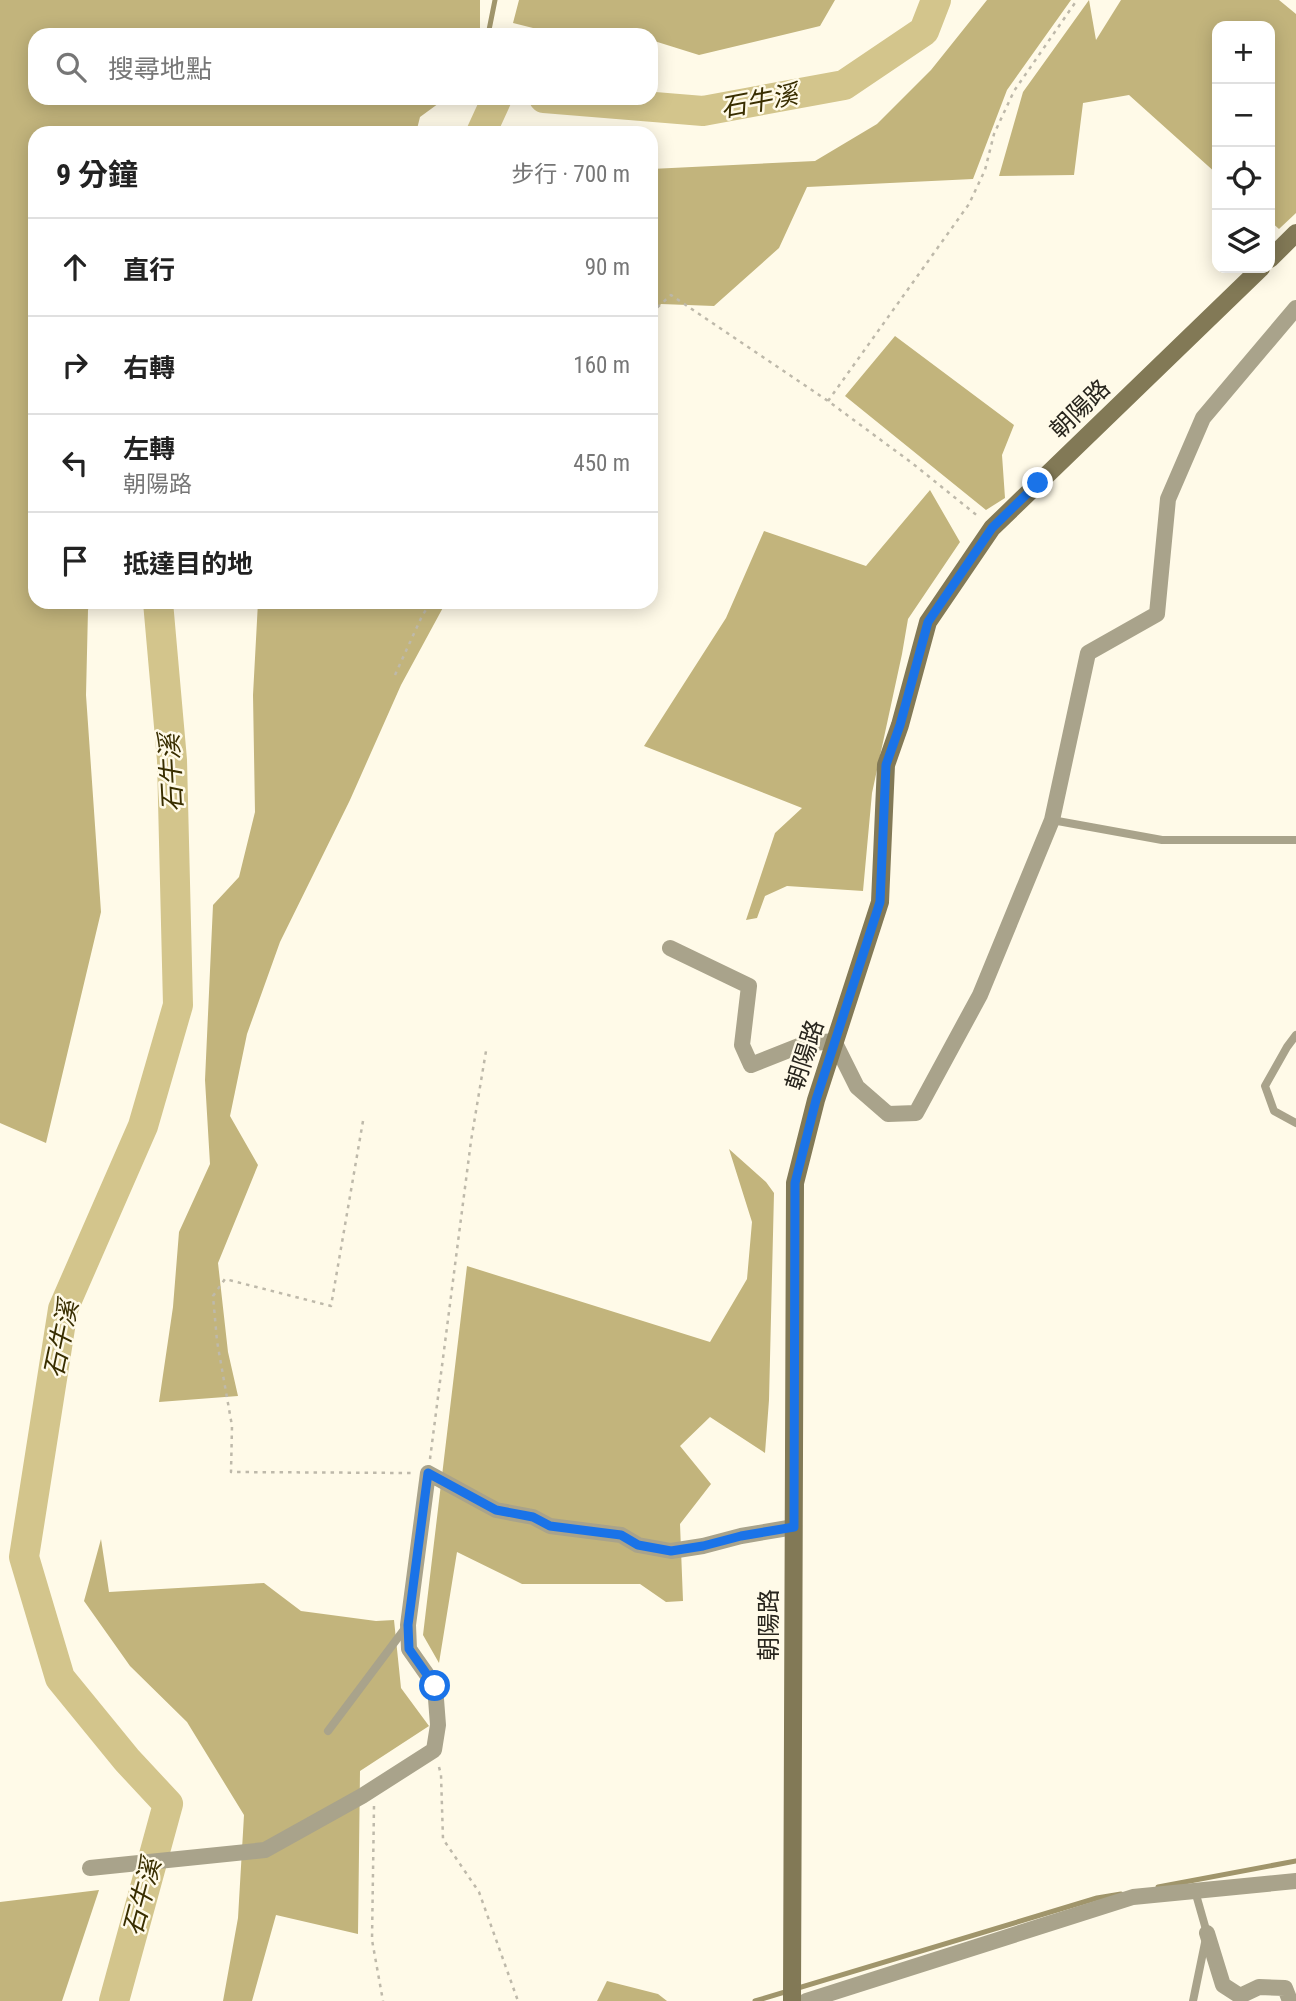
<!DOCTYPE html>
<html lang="zh-TW">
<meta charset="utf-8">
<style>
body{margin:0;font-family:"Roboto Condensed","Noto Sans TC",sans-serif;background:#f6f6f6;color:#222}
.controls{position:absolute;right:21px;top:21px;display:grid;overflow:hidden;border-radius:14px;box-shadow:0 4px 18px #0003}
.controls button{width:63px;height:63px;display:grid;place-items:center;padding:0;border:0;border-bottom:2px solid #e0e0e0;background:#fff;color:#222;font:35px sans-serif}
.stop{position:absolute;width:21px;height:21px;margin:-16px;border:5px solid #1a73e8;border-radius:50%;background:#fff}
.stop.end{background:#1a73e8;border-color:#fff;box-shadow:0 2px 7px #0008}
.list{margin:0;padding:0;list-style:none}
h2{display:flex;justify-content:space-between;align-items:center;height:91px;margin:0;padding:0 28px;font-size:30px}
h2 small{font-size:23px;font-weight:400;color:#767676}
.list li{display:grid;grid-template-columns:46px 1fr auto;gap:21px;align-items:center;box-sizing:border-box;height:98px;padding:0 28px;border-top:2px solid #e0e0e0}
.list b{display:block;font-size:26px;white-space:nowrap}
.list p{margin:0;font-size:23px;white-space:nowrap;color:#767676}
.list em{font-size:23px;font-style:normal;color:#767676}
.icon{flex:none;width:38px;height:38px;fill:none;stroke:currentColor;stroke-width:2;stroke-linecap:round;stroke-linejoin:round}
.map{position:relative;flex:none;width:1296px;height:2001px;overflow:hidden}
.search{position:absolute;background:#fff;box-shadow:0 4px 18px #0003;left:28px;top:28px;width:630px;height:77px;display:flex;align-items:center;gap:18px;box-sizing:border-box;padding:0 24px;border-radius:21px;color:#767676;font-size:26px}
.panel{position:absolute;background:#fff;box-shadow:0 4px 18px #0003;left:28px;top:126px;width:630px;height:483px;border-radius:21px}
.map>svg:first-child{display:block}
</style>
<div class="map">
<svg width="1296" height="2001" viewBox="0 0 1296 2001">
<rect width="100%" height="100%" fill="#fffae8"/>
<!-- forest -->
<g fill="#c2b47c">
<path d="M 0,0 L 480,0 L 480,35 L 35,35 L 35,98 L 446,98 L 420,117 L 416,133 L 35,133 L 35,602 L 90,602 L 88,610 L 86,695 L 101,912 L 46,1143 L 0,1123 Z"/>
<path d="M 519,0 L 835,0 L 820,26 L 699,55 L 651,40 L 651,35 L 634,35 L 616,30 L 545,31 L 513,23 Z"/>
<path d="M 987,0 L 1071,0 L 1007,90 L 973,179 L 807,187 L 779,248 L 714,306 L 661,304 L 651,316 L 651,169 L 815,161 L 877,124 L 931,70 Z"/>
<path d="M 1089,0 L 1096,40 L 1121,0 L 1279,0 L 1296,14 L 1296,213 L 1279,229 L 1270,221 L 1270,26 L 1217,26 L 1217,174 L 1129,95 L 1083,103 L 1074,175 L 999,176 L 1023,92 Z"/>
<path d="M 895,336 L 1014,425 L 1002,455 L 1005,498 L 986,510 L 845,396 Z"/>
<path d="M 930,490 L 960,542 L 908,619 L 902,654 L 872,793 L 863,891 L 787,886 L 765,896 L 757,918 L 746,920 L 775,833 L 802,808 L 644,746 L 726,618 L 764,531 L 866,566 Z"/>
<path d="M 258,602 L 446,602 L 401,685 L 350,800 L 280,942 L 247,1034 L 230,1116 L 258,1165 L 218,1263 L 228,1352 L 238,1396 L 159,1402 L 173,1307 L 179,1232 L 210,1164 L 205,1080 L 213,905 L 239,877 L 255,812 L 253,695 Z"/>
<path d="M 729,1149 L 766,1182 L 774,1193 L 769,1400 L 765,1453 L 710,1417 L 680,1446 L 711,1484 L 680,1524 L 683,1601 L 666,1602 L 640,1584 L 522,1584 L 457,1552 L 439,1663 L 423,1635 L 467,1266 L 710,1342 L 747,1279 L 752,1222 Z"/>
<path d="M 101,1539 L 109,1592 L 264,1583 L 301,1611 L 376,1621 L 394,1620 L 401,1688 L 429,1726 L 360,1771 L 358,1934 L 276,1915 L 252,2001 L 223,2001 L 238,1918 L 244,1815 L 187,1722 L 130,1666 L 84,1601 Z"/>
<path d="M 99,1890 L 62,2001 L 0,2001 L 0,1902 Z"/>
<path d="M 607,1981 L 658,1994 L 667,2001 L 597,2001 Z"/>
</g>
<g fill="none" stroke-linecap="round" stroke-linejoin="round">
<!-- stream -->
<g stroke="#a0956b" stroke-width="5">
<path d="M 488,35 L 495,0"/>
<path d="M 1158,1887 L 1296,1861"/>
<path d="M 755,2001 L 1097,1898 L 1121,1894"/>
</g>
<!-- river -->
<g stroke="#d3c58c" stroke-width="30">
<path d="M 544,98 L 703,111 L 844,85 L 924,31 L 936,0"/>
<path d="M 481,133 L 497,98"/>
<path d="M 114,2001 L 168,1804 L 127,1760 L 60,1678 L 24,1557 L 63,1309 L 143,1126 L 178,1005 L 172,760 L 158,602"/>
</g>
<!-- path -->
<g stroke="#beb9aa" stroke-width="2.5" stroke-dasharray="3.5 5" stroke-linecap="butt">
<path d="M 651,313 L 671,295 L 828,401 L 912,463 L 979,517"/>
<path d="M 828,401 L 969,204 L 985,170 L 994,134 L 1014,91 L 1077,0"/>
<path d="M 395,675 L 422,616 L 431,602"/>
<path d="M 363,1121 L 331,1306 L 225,1279 L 213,1296 L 217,1341 L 232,1426 L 231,1472 L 412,1473"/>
<path d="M 430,1459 L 471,1141 L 486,1051"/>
<path d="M 439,1767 L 441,1775 L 443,1839 L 479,1892 L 518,2001"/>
<path d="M 374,1806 L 372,1940 L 383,2001"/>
</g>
<!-- lane -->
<g stroke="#a9a38b" stroke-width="8">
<path d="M 1052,820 L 1162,840 L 1296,840"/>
<path d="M 1296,1035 L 1287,1047 L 1265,1086 L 1274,1111 L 1296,1123"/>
<path d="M 328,1731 L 406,1627"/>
<path d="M 1193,2001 L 1207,1933 L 1195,1891"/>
</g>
<!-- street -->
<g stroke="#a9a38b" stroke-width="16">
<path d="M 670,948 L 749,986 L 742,1045 L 751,1065 L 804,1044 L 834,1041 L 857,1087 L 888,1114 L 916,1113 L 980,995 L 1052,820 L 1088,653 L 1157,614 L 1168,499 L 1203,418 L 1296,308"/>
<path d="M 90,1868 L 265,1850 L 362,1796 L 434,1750 L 438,1725 L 435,1686 L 409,1649 L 408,1625 L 428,1473 L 496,1510 L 533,1517 L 550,1526 L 621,1535 L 638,1545 L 671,1551 L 703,1546 L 741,1536 L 794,1527"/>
<path d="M 1207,1933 L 1223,1985 L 1240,1996 L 1259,1987 L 1285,1988 L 1290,2001"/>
<path d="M 806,2001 L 1133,1897 L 1296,1881"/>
</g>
<!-- secondary -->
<g stroke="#827956" stroke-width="18">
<path d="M 1270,259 L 1296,233"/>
<path d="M 792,2001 L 795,1183 L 816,1100 L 880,902 L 886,765 L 900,725 L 928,622 L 992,528 L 1261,268"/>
</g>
</g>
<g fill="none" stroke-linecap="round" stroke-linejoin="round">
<!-- route -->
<path stroke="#1a73e8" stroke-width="9" d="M 435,1686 L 409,1649 L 408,1625 L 428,1473 L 496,1510 L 533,1517 L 550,1526 L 621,1535 L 638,1545 L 671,1551 L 703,1546 L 741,1536 L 794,1527 L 795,1183 L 816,1100 L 880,902 L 886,765 L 900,725 L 928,622 L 992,528 L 1038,483"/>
</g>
<g text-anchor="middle" stroke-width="5" stroke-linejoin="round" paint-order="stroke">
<!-- street labels -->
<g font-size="24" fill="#28251d" stroke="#fffae8">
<text transform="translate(1080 409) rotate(-44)" y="8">朝陽路</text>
<text transform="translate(805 1055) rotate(-72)" y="8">朝陽路</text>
<text transform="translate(769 1625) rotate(-90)" y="8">朝陽路</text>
</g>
<!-- water labels -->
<g font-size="26" font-style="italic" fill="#392e00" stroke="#fffae8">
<text transform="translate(759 101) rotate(-11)" y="9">石牛溪</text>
<text transform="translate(171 773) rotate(-93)" y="9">石牛溪</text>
<text transform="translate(61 1339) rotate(-78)" y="9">石牛溪</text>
<text transform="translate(142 1897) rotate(-75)" y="9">石牛溪</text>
</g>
</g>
</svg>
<div class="controls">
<button>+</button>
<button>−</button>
<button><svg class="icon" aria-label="locate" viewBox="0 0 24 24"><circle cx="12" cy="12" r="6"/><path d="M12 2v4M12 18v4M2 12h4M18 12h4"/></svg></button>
<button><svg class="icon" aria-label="layers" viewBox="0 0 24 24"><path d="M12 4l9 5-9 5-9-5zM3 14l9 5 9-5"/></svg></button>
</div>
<div class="stop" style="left:435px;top:1686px"></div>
<div class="stop end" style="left:1038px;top:483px"></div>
<div class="search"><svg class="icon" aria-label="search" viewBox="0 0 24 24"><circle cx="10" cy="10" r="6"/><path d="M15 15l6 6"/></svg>搜尋地點</div>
<section class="panel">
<h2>9 分鐘<small>步行 · 700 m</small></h2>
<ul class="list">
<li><svg class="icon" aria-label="ahead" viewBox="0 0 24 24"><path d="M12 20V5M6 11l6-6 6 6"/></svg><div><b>直行</b></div><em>90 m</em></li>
<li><svg class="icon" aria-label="right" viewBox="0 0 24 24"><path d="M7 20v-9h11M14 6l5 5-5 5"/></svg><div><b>右轉</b></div><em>160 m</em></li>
<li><svg class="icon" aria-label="left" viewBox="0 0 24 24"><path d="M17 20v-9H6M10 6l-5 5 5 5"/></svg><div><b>左轉</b><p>朝陽路</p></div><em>450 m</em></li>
<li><svg class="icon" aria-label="arrive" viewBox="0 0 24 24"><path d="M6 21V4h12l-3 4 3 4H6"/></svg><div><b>抵達目的地</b></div></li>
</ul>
</section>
</div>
